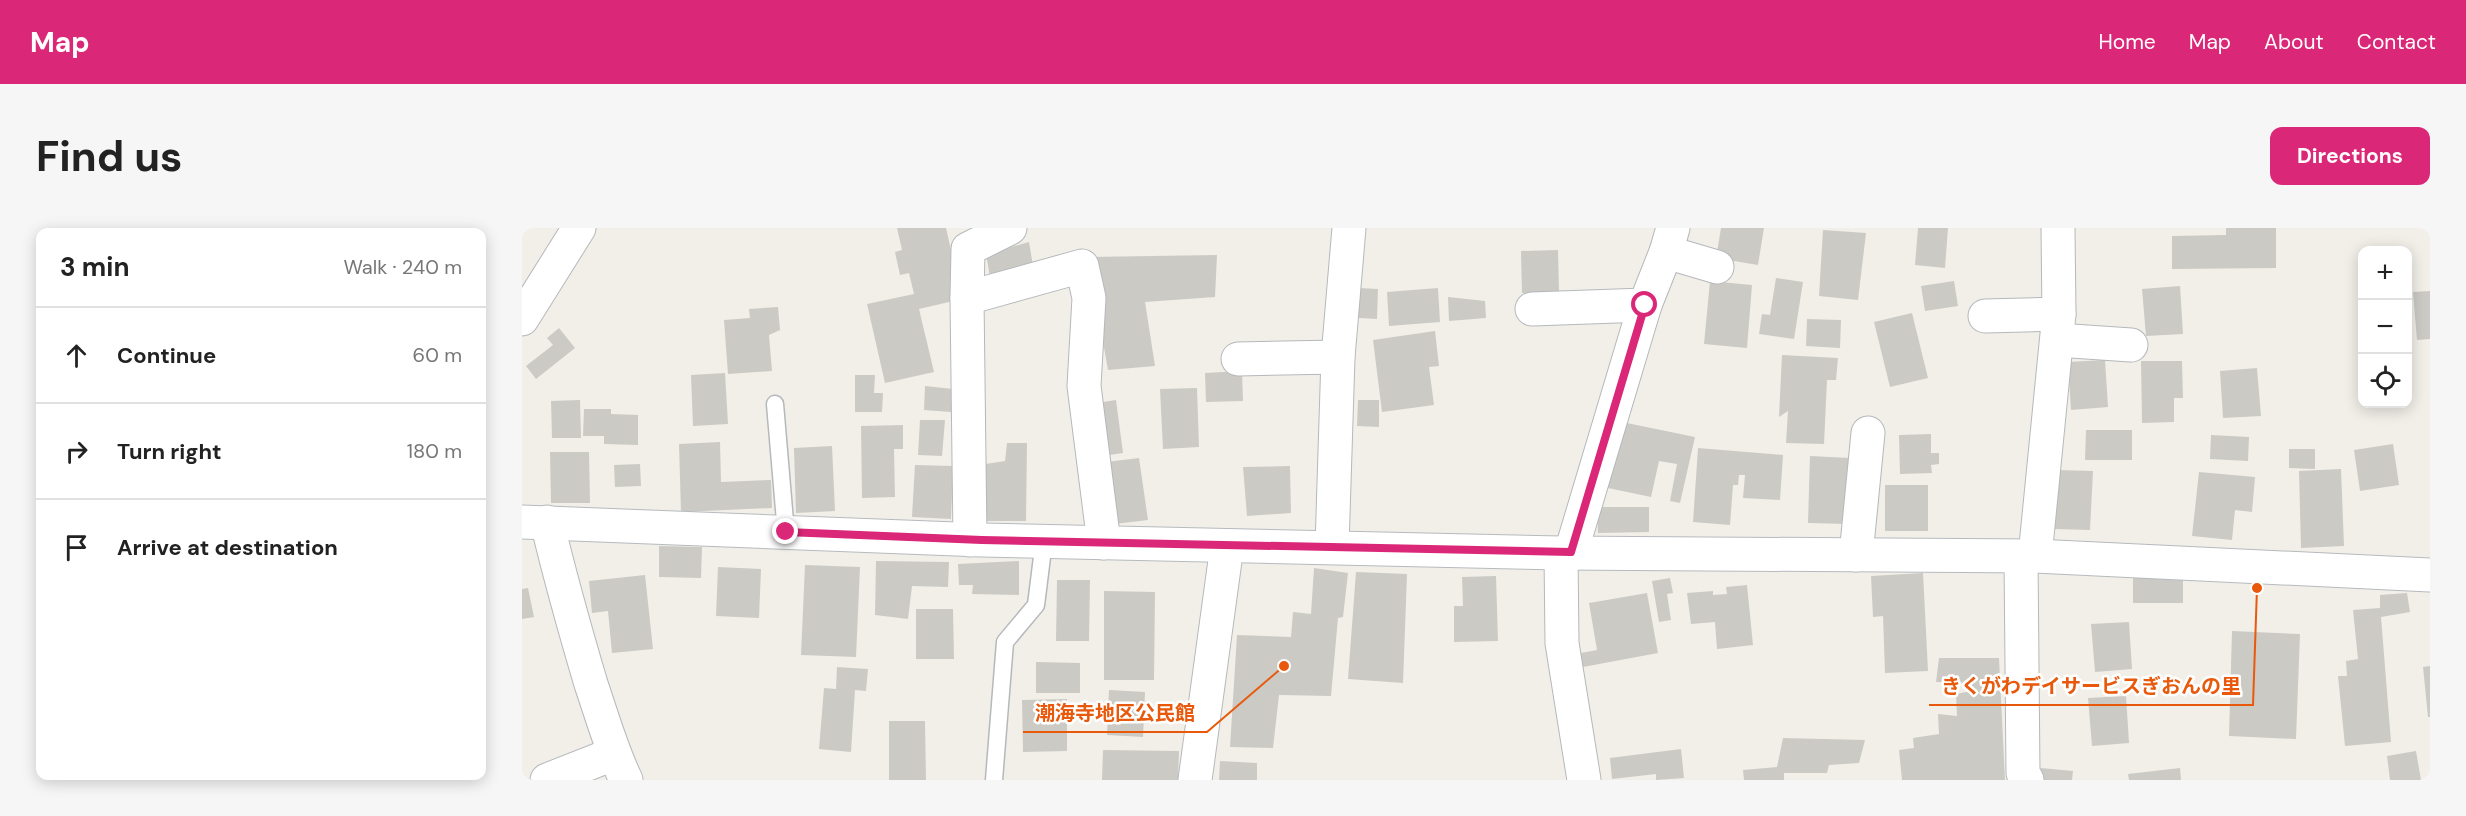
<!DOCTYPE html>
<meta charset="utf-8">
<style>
body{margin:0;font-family:"DM Sans","Noto Sans JP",sans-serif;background:#f6f6f6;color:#222}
.controls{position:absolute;right:18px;top:18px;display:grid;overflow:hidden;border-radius:12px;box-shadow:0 3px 15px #0003}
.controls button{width:54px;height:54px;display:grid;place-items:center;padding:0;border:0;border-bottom:2px solid #e0e0e0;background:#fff;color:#222;font:30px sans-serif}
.stop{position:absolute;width:18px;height:18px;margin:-14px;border:4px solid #db2777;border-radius:50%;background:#fff}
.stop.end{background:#db2777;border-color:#fff;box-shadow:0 2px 6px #0008}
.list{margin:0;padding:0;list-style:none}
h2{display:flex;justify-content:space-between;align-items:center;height:78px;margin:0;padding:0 24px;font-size:26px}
h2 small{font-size:20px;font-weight:400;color:#767676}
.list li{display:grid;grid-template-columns:39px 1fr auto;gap:18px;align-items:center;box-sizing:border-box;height:96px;padding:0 24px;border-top:2px solid #e0e0e0}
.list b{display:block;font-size:22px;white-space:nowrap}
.list em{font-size:20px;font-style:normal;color:#767676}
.icon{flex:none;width:33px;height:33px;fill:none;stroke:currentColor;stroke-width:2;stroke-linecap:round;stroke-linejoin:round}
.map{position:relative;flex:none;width:1908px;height:552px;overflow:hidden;border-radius:12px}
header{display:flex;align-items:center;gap:36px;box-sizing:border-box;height:84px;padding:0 30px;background:#db2777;color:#fff}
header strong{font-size:28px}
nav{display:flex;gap:33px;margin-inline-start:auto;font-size:21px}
.intro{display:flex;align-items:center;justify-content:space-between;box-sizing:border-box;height:144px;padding:0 36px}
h1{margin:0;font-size:42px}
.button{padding:15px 27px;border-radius:12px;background:#db2777;color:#fff;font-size:21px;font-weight:700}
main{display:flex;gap:36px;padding:0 36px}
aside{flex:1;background:#fff;border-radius:12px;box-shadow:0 3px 15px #0003}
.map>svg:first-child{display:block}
</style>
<header>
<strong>Map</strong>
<nav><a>Home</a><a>Map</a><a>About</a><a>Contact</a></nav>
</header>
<div class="intro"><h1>Find us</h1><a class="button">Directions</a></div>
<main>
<aside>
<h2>3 min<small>Walk · 240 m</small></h2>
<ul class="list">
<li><svg class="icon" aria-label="ahead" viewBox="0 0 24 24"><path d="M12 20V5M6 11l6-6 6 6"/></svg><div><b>Continue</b></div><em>60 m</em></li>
<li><svg class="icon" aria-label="right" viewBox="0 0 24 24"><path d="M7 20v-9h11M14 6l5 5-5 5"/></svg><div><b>Turn right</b></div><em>180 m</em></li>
<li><svg class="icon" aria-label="arrive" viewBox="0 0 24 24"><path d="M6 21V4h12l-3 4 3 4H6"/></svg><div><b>Arrive at destination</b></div></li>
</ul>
</aside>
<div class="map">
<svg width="1908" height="552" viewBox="0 0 1908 552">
<rect width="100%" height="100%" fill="#f1efe8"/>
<!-- building -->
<g fill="#cccac5">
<path d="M 375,0 L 424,0 L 440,71 L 397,81 L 412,144 L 363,155 L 345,76 L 392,66 L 387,45 L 378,47 L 373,24 L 380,22 Z"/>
<path d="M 1199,0 L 1242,0 L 1236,37 L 1194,30 Z"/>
<path d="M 1396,0 L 1426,0 L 1423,40 L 1393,37 Z"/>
<path d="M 1704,0 L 1754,0 L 1754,40 L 1650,41 L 1650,8 L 1704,7 Z"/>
<path d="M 1301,2 L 1344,5 L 1336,72 L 1297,68 Z"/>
<path d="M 507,14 L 512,44 L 469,55 L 464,26 Z"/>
<path d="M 1036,22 L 1037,64 L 1000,65 L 999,23 Z"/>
<path d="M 695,27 L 693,69 L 623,74 L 633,138 L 586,142 L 566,29 Z"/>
<path d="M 1254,50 L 1281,54 L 1272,111 L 1237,106 L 1240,86 L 1248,87 Z"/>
<path d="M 1188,53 L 1230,57 L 1225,120 L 1182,116 Z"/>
<path d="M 1432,53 L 1436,78 L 1403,83 L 1399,58 Z"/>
<path d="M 1658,58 L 1661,106 L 1624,108 L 1620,61 Z"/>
<path d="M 837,60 L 856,61 L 855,91 L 837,90 Z"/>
<path d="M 916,60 L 918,94 L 867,98 L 865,64 Z"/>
<path d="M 1908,63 L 1908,111 L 1895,112 L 1891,64 Z"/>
<path d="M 926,69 L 963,73 L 964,90 L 927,93 Z"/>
<path d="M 256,79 L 258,102 L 247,107 L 250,143 L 206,146 L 202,92 L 228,90 L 227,81 Z"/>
<path d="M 1390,85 L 1406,150 L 1368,159 L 1352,94 Z"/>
<path d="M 1285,91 L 1319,92 L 1318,120 L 1284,118 Z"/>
<path d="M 37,100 L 53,120 L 14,151 L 4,138 L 31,117 L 25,110 Z"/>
<path d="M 913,103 L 917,138 L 907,139 L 912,177 L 860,184 L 851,112 Z"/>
<path d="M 1260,127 L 1316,130 L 1314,152 L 1305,152 L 1302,216 L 1264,215 L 1266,183 L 1257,189 Z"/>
<path d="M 1583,132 L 1586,179 L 1549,182 L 1546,134 Z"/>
<path d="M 1619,133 L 1660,133 L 1661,170 L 1652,170 L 1652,194 L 1620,195 Z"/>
<path d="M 1735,140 L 1739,188 L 1701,190 L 1698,143 Z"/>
<path d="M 720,143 L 721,173 L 684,174 L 683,145 Z"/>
<path d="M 203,145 L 206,196 L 171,198 L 169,147 Z"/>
<path d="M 333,147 L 353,147 L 352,165 L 361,165 L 360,184 L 333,184 Z"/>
<path d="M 403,158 L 431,161 L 429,184 L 402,182 Z"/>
<path d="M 675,160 L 677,219 L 641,221 L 638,161 Z"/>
<path d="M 58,172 L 59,210 L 30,210 L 29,173 Z"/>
<path d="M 594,172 L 601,225 L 574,229 L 568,176 Z"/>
<path d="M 836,172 L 857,172 L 857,199 L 835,198 Z"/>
<path d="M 62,181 L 89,181 L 89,186 L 116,187 L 116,217 L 82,216 L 82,208 L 61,208 Z"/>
<path d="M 398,192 L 423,192 L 420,228 L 396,227 Z"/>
<path d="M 1100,194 L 1173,209 L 1158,275 L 1148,273 L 1155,236 L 1137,233 L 1129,269 L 1086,260 Z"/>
<path d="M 381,197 L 381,221 L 372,221 L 373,269 L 340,270 L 339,198 Z"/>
<path d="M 1564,202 L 1610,202 L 1610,232 L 1563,232 Z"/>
<path d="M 1409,206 L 1409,225 L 1417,225 L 1417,236 L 1409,237 L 1410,245 L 1378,246 L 1377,207 Z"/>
<path d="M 1689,207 L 1727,209 L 1726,233 L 1688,231 Z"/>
<path d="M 198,214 L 199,254 L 249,252 L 250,280 L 159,284 L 157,216 Z"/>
<path d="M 485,215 L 505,215 L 504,293 L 464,293 L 464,264 L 457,265 L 457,237 L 483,233 Z"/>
<path d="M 1871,216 L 1877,257 L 1838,263 L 1832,222 Z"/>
<path d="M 310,218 L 313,283 L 274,285 L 272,220 Z"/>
<path d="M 1176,220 L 1261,227 L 1258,272 L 1221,270 L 1223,247 L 1217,247 L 1216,257 L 1211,257 L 1208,297 L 1171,294 Z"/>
<path d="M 1767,221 L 1793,221 L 1793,241 L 1767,240 Z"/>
<path d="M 28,224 L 67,224 L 68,275 L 29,275 Z"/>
<path d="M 1288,228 L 1328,230 L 1325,296 L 1286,295 Z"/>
<path d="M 617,230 L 626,292 L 584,297 L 576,235 Z"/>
<path d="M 118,236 L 119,258 L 93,259 L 92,237 Z"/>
<path d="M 393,237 L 431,238 L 429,291 L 390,289 Z"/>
<path d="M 768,238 L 769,285 L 725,288 L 721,239 Z"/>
<path d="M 1819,241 L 1822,318 L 1779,320 L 1777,243 Z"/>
<path d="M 1534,242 L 1571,243 L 1568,302 L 1532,301 Z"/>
<path d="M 1677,244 L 1733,249 L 1730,284 L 1713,282 L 1710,312 L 1670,308 Z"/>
<rect x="1363" y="257" width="43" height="46"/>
<path d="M 1075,279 L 1127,279 L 1127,304 L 1076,305 Z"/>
<path d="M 137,318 L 180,319 L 179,350 L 137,349 Z"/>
<path d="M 354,333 L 427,334 L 426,359 L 390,358 L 386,391 L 353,387 Z"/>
<path d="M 497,333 L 497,367 L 450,366 L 451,357 L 437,357 L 436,336 Z"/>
<path d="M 283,337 L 338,339 L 334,429 L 279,427 Z"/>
<path d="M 196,339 L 239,341 L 237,390 L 194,388 Z"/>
<path d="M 792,340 L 826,345 L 821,389 L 816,390 L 809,468 L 757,467 L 751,520 L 708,519 L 715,407 L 769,409 L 771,384 L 789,386 Z"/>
<path d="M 834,344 L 885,346 L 881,455 L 826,451 Z"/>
<path d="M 1401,345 L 1406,443 L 1363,445 L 1361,388 L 1351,389 L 1349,348 Z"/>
<path d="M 123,347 L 131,421 L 90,425 L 86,383 L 70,385 L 67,353 Z"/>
<path d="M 974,348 L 976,413 L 932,414 L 932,378 L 941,378 L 940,349 Z"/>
<path d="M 1611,349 L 1661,350 L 1661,375 L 1611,375 Z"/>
<path d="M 1148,350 L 1151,365 L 1145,366 L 1149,392 L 1137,394 L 1130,353 Z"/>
<path d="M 535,352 L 568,352 L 567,413 L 534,413 Z"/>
<path d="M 1225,357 L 1231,417 L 1195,421 L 1193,394 L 1169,396 L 1165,365 L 1191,363 L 1191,367 L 1205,366 L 1204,359 Z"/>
<path d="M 6,360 L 12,389 L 0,391 L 0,361 Z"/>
<path d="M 582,363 L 633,364 L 632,452 L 582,452 Z"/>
<path d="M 1125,365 L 1136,425 L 1061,439 L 1059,425 L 1075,422 L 1067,375 Z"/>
<path d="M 1885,365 L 1888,384 L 1859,389 L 1869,514 L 1823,518 L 1816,448 L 1825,448 L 1824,433 L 1836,431 L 1831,382 L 1858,380 L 1858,367 Z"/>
<path d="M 394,381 L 431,381 L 432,431 L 394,431 Z"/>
<path d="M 1607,394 L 1610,441 L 1573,444 L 1569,396 Z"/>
<path d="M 1710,403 L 1778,406 L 1774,511 L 1707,508 Z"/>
<path d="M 1417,430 L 1477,430 L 1483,552 L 1380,552 L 1377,522 L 1392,520 L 1391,510 L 1417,506 L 1416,486 L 1435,488 L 1434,466 L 1450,463 L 1450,455 L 1414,454 Z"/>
<path d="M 514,434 L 558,435 L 558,465 L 514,465 Z"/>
<path d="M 1908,438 L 1908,489 L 1906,489 L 1901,439 Z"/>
<path d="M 315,439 L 346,441 L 344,463 L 333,462 L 329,524 L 297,521 L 302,460 L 314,461 Z"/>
<path d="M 587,462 L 623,464 L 621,509 L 585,507 Z"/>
<path d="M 1604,468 L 1607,515 L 1570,518 L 1566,470 Z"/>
<path d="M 545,471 L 545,523 L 501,524 L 500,472 Z"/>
<path d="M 367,493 L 403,493 L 404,552 L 367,552 Z"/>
<path d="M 1261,510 L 1343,512 L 1337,535 L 1307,537 L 1305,545 L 1262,545 L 1262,552 L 1222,552 L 1221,542 L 1255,539 Z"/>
<path d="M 1159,521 L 1162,550 L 1134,552 L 1134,546 L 1090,551 L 1088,530 Z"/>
<path d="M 581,522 L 657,523 L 656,552 L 580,552 Z"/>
<path d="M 1894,523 L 1899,552 L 1868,552 L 1865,528 Z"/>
<path d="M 698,533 L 735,535 L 735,552 L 697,552 Z"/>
<path d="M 1519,540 L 1551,543 L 1550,552 L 1518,552 Z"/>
<path d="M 1658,540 L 1659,552 L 1607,552 L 1606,546 Z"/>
</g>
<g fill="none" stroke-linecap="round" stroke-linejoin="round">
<defs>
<g id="lane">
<path d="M 253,176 L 264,305"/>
<path d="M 472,552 L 483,414 L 514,377 L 522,313"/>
</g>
<g id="street">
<path d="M 1144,24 L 1195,39"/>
<path d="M 445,70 L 560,38 L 567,70 L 562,158 L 582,315"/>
<path d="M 1010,81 L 1123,77"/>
<path d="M 1463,88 L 1537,86"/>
<path d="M 0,91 L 57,0"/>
<path d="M 1535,112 L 1609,117"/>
<path d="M 716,131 L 816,129"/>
<path d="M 25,294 C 38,349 53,402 69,456 C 80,488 89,521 104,552"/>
<path d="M 448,312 L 445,70 L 446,21 L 488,0"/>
<path d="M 810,319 L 816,129 L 827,0"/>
<path d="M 1049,324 L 1123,77 L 1144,24 L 1151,0"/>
<path d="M 1039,325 L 1040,415 L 1062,552"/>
<path d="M 1334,327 L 1346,205"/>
<path d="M 1513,328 L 1537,86 L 1536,0"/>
<path d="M 1499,329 L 1501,545 L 1505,552"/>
<path d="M 25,552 L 91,526"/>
<path d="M 673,552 L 705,318"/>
</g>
<path id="secondary" d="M 0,294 L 460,312 L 1039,325 L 1513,328 L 1908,347"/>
</defs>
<!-- lane casing -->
<use href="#lane" stroke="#b5b8bc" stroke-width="19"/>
<!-- street casing -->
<use href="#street" stroke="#b5b8bc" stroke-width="35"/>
<!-- secondary casing -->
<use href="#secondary" stroke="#b6babf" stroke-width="35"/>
<!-- lane -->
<use href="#lane" stroke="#fff" stroke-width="16"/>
<!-- street -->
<use href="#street" stroke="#fff" stroke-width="33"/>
<!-- secondary -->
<use href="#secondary" stroke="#fff" stroke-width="33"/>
</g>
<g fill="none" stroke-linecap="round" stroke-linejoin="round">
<!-- route -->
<path stroke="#db2777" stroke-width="8" d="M 264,304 L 460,312 L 1049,324 L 1123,77"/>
</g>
<!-- callouts -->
<path fill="none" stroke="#e8590c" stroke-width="2" d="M1735 360L1731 477H1407M762 438L685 504H501"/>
<g fill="#e8590c" stroke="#fff" stroke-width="2">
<circle cx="1735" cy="360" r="6"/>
<circle cx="762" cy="438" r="6"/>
</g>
<g font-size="20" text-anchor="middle" font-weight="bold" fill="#e8590c" stroke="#fff" stroke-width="5" stroke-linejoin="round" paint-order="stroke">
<text x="1569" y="465">きくがわデイサービスぎおんの里</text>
<text x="593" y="492">潮海寺地区公民館</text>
</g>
</svg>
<div class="controls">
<button>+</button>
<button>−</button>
<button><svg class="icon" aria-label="locate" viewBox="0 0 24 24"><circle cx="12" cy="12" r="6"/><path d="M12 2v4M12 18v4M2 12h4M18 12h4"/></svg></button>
</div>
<div class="stop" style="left:1123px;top:77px"></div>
<div class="stop end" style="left:264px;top:304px"></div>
</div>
</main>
